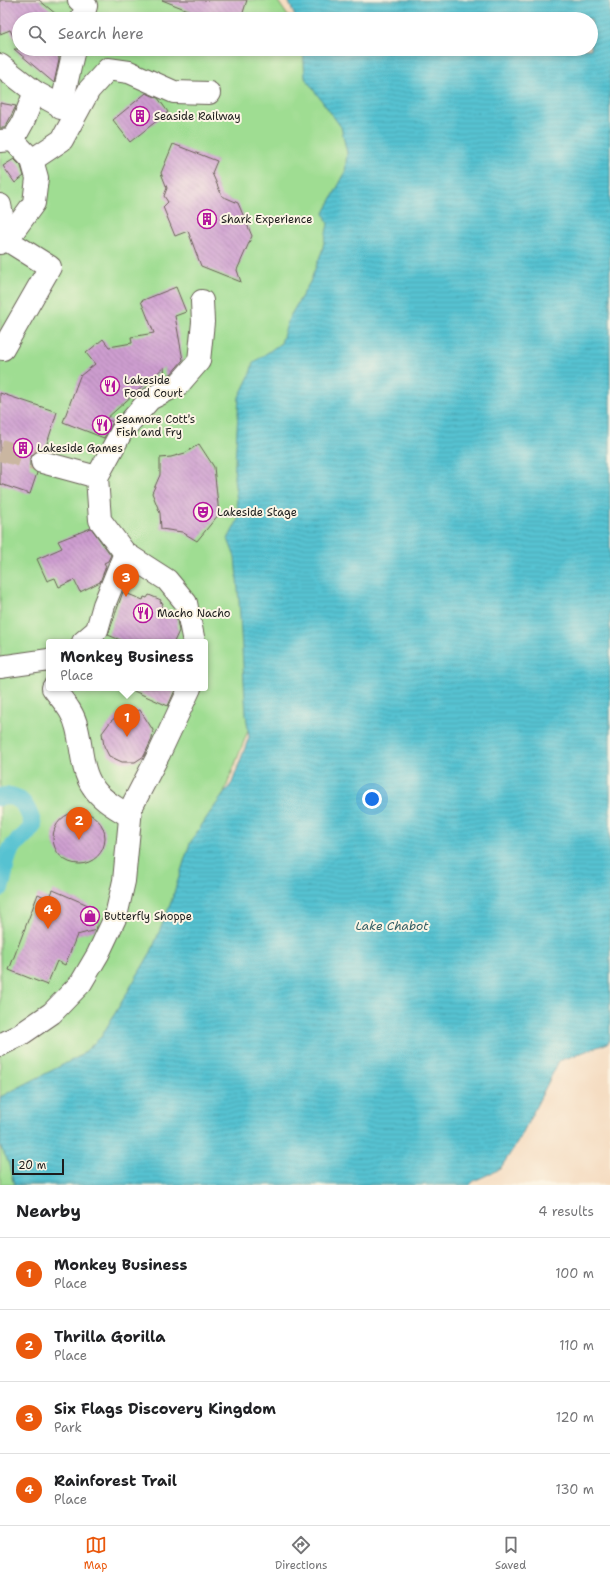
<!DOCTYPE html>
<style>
body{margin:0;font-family:"Shantell Sans",sans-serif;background:#f2f2f2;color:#202124}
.scale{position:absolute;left:12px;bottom:10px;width:52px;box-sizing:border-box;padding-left:4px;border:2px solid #1c1c1c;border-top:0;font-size:11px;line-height:14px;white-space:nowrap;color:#1c1c1c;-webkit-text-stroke:3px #fcf5e5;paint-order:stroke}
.you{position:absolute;left:372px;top:799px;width:14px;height:14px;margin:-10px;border:3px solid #fff;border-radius:50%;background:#1a73e8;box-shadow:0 0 0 6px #1a73e833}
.badge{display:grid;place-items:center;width:26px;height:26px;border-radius:50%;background:#ea580c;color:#fff;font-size:13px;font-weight:700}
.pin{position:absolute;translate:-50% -33px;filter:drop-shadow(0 1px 2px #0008)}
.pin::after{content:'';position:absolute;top:21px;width:14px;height:12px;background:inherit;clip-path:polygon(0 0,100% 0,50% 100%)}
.popup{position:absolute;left:46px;top:639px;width:162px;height:52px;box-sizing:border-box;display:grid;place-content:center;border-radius:4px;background:#fff;filter:drop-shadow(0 1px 3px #0005);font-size:13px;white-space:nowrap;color:#757577}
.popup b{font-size:15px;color:#202124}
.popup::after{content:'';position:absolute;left:50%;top:100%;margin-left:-8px;border:8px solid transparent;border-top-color:#fff}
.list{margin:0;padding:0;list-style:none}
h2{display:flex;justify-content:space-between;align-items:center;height:52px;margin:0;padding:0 16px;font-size:17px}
h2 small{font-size:13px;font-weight:400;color:#757577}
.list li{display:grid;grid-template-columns:26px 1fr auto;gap:12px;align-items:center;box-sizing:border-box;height:72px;padding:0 16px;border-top:1px solid #e0e0e0}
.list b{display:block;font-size:15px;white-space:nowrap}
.list p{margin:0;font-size:13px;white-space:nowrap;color:#757577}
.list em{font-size:13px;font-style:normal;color:#757577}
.icon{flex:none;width:22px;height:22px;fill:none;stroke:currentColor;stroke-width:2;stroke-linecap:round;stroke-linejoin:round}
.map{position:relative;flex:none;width:610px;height:1185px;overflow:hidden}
.search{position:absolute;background:#fff;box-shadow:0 2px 6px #0003;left:12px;right:12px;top:12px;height:44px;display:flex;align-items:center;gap:10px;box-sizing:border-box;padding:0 14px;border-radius:22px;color:#757577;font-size:15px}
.sheet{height:340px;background:#fff}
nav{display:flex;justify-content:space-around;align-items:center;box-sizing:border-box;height:56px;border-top:1px solid #e0e0e0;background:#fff;font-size:11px;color:#757577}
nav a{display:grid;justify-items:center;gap:2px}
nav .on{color:#ea580c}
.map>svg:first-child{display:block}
</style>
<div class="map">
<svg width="610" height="1185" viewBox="0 0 610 1185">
<defs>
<pattern id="water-rules" width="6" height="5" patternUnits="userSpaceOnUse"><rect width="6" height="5" fill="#56c2d1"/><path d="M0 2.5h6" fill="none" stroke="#4aa6b3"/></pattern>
<pattern id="building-back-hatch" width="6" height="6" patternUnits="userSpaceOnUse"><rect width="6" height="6" fill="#ce9ed0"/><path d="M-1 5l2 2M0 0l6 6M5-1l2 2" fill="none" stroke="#a680a8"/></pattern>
</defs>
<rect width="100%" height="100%" fill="#fcf5e5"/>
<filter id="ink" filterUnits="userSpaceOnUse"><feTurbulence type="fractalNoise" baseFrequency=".025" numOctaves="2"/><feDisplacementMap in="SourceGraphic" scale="8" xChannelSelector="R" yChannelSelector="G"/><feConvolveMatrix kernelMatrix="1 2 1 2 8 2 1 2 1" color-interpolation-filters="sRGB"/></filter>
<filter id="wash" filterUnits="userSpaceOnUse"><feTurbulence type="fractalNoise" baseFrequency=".012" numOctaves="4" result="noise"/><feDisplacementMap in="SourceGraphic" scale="16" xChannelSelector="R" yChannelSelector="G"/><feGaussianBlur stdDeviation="0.9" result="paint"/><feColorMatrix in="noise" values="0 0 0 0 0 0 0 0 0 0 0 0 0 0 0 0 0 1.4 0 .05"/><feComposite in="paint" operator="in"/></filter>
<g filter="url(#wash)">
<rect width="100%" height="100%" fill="#f5ddc2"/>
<!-- green -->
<path fill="#9fdd92" stroke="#5e7c57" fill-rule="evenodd" d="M 0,0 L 277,0 L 290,19 L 19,19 L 19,49 L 312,49 L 360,142 L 254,715 L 130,1037 L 43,1185 L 0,1185 ZM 49,642 L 205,642 L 205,688 L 49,688 Z"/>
<!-- water -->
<path fill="url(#water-rules)" stroke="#396f76" d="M 288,0 L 610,0 L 610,1039 L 608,1043 L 559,1061 L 519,1140 L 500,1169 L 474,1181 L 470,1185 L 14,1185 L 8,1161 L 0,1146 L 0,1097 L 80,1056 L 101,1037 L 151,952 L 170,905 L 190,843 L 209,814 L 232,783 L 249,737 L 246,715 L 239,601 L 235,557 L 228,539 L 239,518 L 234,478 L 239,397 L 250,374 L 253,363 L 281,343 L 289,318 L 310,282 L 322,251 L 328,224 L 324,213 L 345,173 L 347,153 L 341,127 L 305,78 L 303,49 L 591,49 L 591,19 L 296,19 Z"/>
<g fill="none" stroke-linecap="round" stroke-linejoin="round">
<!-- canal -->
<path stroke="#56c2d1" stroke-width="18" d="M 0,797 C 21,792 28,808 33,825 C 26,838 16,840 10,851 C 4,863 5,875 0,888"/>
</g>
<g id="blocks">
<!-- building -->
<g fill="url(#building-back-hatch)">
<path d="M 0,0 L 39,0 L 62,19 L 19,19 L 19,48 L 10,30 L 0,34 Z"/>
<path d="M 162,0 L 247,0 L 241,19 L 210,19 Z"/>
<path d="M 14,49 L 58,49 L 59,60 L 54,83 Z"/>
<path d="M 146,93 L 158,98 L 168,112 L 130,142 L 113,120 Z"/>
<path d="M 0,103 L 16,106 L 5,128 L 0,128 Z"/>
<path d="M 173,144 L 217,161 L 212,173 L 222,196 L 238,203 L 252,236 L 237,270 L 241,282 L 201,266 L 188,231 L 175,236 L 163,207 L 168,202 L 164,196 L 167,188 L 161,173 Z"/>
<path d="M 14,159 L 21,166 L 24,176 L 15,183 L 3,166 Z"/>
<path d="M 176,287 L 186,312 L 175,316 L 183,360 L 171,374 L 165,377 L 164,367 L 106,419 L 113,422 L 104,438 L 63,422 L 80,376 L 95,364 L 86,353 L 103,339 L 109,347 L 132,343 L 131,337 L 154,333 L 141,301 Z"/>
<path d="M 0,393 L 57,412 L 45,450 L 39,450 L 34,453 L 30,458 L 30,466 L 37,473 L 30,494 L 0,484 Z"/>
<path d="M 199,444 L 214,467 L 219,514 L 197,541 L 182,532 L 161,529 L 160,513 L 152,493 L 160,475 L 160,458 L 171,457 L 185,453 Z"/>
<path d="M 91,528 L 111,555 L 108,561 L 104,563 L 106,566 L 100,582 L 80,592 L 74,580 L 59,587 L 55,578 L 47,581 L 37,559 L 62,548 L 58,541 Z"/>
<path d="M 123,592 L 143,600 L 144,597 L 147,598 L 149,595 L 161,600 L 160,602 L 163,603 L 161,608 L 176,614 L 179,631 L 174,642 L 125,642 L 108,635 Z"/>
<path d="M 127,688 L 176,688 L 168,706 Z"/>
<path d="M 140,710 L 153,730 L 152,739 L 144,756 L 135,762 L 122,762 L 109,756 L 104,746 L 102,733 L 111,721 L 120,714 Z"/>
<circle cx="79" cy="838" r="26"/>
<path d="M 53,890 L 95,908 L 97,926 L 96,930 L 77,935 L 65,965 L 57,961 L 47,985 L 9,970 L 38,894 L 49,899 Z"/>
</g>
</g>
</g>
<g filter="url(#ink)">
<use href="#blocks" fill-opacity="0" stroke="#686056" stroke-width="1"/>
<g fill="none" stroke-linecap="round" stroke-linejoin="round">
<!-- minor-tunnel -->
<path stroke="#cab6a1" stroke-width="22" stroke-dasharray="22 11" stroke-linecap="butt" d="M 0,450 L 42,462"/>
<defs>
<g id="minor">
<path d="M 79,0 L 86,6 L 82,19"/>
<path d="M 0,65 L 35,92 L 68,110"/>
<path d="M 61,108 L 74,49"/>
<path d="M 13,140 L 23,122 L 35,92"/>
<path d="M 0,141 L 13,140 L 32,160 L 62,140 L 89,90 L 108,69 L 129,72 L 174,92 L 209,93"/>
<path d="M 0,205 L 7,240 L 0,243"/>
<path d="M 0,347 L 3,349 L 50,267 L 7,240 L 34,203 L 37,178 L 32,160"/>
<path d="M 42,462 L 97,477"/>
<path d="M 83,642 L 97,630 L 104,605 L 125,553"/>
<path d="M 194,642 L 186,603 L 167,580 L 125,553 L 100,520 L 97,477 L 122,431 L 150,399 L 179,384 L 199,361 L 203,322 L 202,301"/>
<path d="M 0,667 L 49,660"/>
<path d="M 53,688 C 62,700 74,712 77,728 C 82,747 81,770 93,787 C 101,800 117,808 129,816"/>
<path d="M 0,1045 L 20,1035 L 52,1013 L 81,983 L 98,954 L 116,916 L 124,881 L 131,808 L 159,754 L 190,688"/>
</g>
</defs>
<!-- minor casing -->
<use href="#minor" stroke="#686056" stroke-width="24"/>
<!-- minor -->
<use href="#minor" stroke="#fff" stroke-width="22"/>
</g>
</g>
<!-- icons -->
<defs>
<symbol id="building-ring" viewBox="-11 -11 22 22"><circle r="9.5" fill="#fcf5e5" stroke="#b5179e" stroke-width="1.5"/><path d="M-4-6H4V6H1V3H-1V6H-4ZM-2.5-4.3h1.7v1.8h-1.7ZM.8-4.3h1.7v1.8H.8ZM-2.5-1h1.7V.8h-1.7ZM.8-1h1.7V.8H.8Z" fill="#b5179e"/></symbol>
<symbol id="restaurant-ring" viewBox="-11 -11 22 22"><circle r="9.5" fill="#fcf5e5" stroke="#b5179e" stroke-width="1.5"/><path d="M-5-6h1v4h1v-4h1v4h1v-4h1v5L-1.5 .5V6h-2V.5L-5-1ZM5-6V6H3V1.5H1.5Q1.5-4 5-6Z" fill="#b5179e"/></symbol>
<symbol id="theatre-ring" viewBox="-11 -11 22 22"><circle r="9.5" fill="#fcf5e5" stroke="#b5179e" stroke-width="1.5"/><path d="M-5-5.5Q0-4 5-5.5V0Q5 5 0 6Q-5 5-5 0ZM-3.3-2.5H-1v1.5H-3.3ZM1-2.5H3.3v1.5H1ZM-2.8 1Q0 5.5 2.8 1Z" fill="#b5179e"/></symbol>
<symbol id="shop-ring" viewBox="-11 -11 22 22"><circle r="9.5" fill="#fcf5e5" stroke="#b5179e" stroke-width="1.5"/><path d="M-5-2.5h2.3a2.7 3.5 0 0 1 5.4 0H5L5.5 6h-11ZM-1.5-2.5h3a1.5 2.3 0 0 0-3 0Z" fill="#b5179e"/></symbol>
</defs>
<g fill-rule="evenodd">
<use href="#building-ring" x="129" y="105" width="22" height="22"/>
<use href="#building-ring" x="196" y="208" width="22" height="22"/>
<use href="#restaurant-ring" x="99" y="375" width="22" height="22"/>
<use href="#restaurant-ring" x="91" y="414" width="22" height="22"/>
<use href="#building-ring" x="12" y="437" width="22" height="22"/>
<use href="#theatre-ring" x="192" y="501" width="22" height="22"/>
<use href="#restaurant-ring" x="132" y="602" width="22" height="22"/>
<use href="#shop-ring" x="79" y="905" width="22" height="22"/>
</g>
<g text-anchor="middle" stroke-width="4" stroke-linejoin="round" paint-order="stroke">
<!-- poi labels -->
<g font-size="11" fill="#1c1c1c" stroke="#fcf5e5" text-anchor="start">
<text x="154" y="120">Seaside Railway</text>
<text x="221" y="223">Shark Experience</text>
<text x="124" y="384">Lakeside<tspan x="124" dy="13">Food Court</tspan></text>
<text x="116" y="423">Seamore Cott's<tspan x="116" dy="13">Fish and Fry</tspan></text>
<text x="37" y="452">Lakeside Games</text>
<text x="217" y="516">Lakeside Stage</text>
<text x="157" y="617">Macho Nacho</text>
<text x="104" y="920">Butterfly Shoppe</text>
</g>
<!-- water labels -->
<g font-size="12" font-style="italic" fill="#335e64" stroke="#fcf5e5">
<text x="392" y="930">Lake Chabot</text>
</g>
</g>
</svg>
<div class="scale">20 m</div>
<div class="you"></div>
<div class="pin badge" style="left:127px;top:737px">1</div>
<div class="popup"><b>Monkey Business</b>Place</div>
<div class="pin badge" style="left:79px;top:840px">2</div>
<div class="pin badge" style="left:126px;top:597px">3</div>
<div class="pin badge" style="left:48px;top:929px">4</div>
<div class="search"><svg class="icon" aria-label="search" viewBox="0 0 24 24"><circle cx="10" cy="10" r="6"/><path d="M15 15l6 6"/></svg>Search here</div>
</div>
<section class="sheet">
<h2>Nearby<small>4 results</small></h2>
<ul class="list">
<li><span class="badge">1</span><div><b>Monkey Business</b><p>Place</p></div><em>100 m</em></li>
<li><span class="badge">2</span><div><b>Thrilla Gorilla</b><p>Place</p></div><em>110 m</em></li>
<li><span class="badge">3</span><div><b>Six Flags Discovery Kingdom</b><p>Park</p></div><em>120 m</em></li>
<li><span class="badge">4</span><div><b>Rainforest Trail</b><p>Place</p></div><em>130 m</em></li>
</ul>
</section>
<nav>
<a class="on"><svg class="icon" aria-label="map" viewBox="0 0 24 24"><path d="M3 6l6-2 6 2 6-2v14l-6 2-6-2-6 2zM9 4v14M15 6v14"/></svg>Map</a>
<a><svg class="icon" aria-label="directions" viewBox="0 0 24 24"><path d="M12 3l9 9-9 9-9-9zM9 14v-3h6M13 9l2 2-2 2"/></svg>Directions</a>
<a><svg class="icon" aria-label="saved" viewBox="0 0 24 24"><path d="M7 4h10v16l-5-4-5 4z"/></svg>Saved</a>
</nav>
